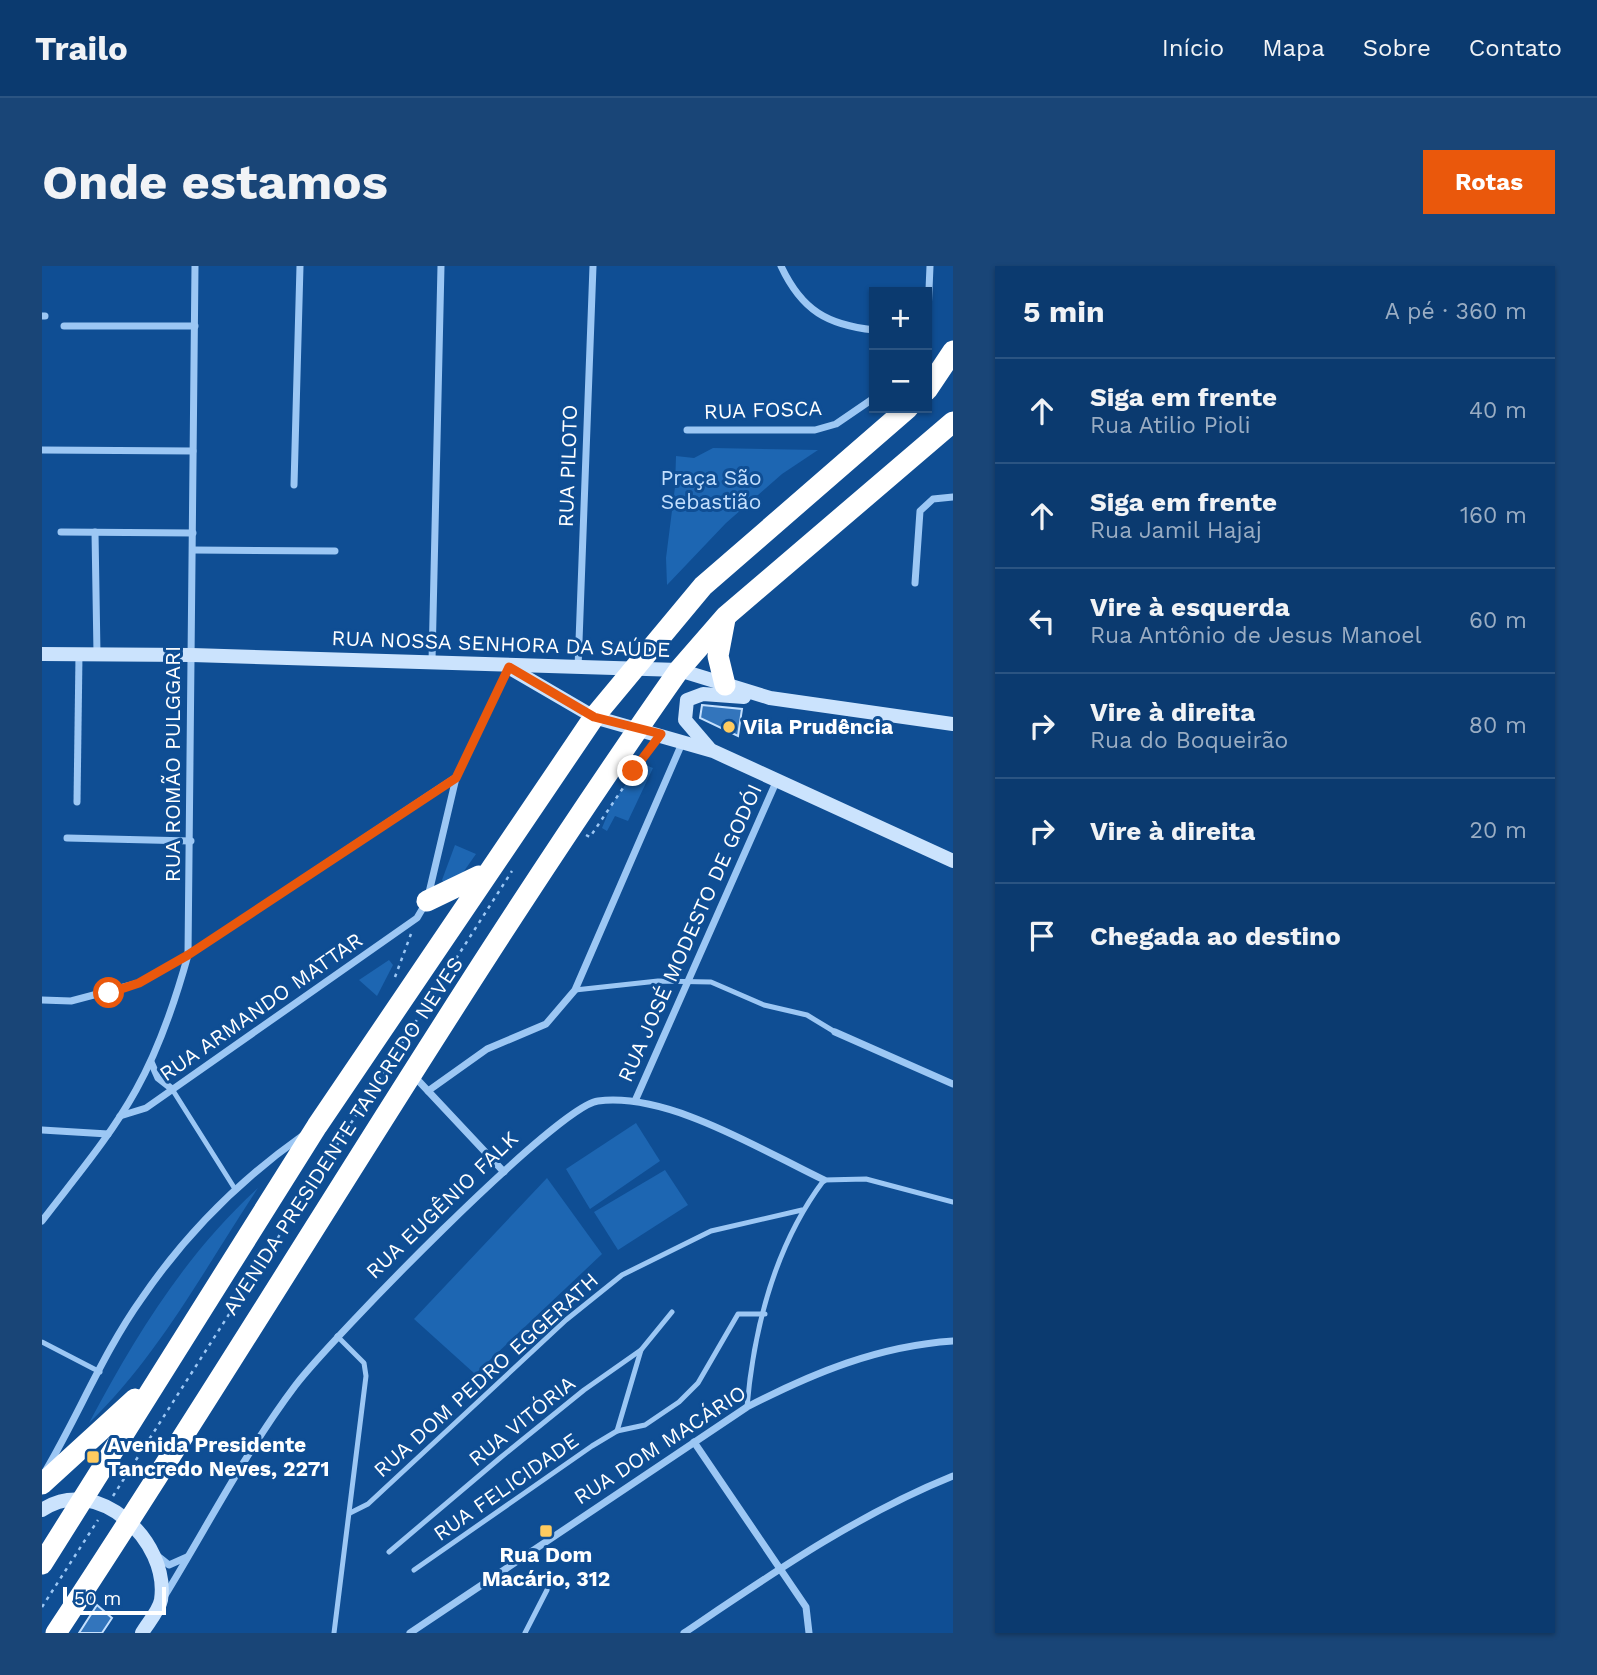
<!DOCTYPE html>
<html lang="pt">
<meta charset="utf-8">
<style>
body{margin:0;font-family:"Work Sans",sans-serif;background:#194577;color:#f1f3f6}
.controls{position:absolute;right:21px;top:21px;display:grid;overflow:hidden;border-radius:0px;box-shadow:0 2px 5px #0004}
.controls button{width:63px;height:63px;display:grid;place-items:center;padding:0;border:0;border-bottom:2px solid #2b5482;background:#0b3a6f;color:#f1f3f6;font:35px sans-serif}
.scale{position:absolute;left:21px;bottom:18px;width:103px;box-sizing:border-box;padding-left:7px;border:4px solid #fff;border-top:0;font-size:19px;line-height:24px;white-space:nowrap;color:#fff;-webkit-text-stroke:5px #0f4e94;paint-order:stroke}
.stop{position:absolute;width:21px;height:21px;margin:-16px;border:5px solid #ea580c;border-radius:50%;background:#fff}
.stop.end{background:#ea580c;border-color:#fff;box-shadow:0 2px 7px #0008}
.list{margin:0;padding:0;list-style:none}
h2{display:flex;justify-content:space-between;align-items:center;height:91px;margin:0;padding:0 28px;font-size:30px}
h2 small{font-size:23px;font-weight:400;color:#9aadc3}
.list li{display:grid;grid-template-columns:46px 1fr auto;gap:21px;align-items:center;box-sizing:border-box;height:105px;padding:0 28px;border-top:2px solid #2b5482}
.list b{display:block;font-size:26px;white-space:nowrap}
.list p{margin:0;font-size:23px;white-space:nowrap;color:#9aadc3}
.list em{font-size:23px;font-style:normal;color:#9aadc3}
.icon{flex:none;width:38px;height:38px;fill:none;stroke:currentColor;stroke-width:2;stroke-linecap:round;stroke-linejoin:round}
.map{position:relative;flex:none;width:911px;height:1367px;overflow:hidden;border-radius:0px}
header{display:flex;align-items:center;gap:42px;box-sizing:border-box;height:98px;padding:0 35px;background:#0b3a6f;border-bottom:2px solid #2b5482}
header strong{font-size:33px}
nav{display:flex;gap:38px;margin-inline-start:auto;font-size:24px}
.intro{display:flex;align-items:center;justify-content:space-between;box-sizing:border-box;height:168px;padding:0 42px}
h1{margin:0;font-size:49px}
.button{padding:18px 32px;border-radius:0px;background:#ea580c;color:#fff;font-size:24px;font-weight:700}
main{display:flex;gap:42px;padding:0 42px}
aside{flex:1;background:#0b3a6f;border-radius:0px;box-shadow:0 2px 5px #0004}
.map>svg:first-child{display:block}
</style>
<header>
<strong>Trailo</strong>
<nav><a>Início</a><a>Mapa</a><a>Sobre</a><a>Contato</a></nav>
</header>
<div class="intro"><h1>Onde estamos</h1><a class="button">Rotas</a></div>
<main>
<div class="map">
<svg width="911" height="1367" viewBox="0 0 911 1367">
<rect width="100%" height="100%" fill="#0f4e94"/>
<!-- green -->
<g fill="#1d66b2">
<path d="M 671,182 L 776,184 L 740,208 L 684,257 L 625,319 L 624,292 L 633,221 L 634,190 L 652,192 Z"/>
<path d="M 598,497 L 611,502 L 586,555 L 573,550 L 565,565 L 560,562 L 569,540 Z"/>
<path d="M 413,579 L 434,588 L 413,618 L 402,617 L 400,614 Z"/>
<path d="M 347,694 L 351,699 L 335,730 L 317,714 Z"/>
<path d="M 594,857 L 618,895 L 548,943 L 524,903 Z"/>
<path d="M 623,904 L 646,939 L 576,984 L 552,946 Z"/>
<path d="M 505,912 L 560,988 L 433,1108 L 372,1053 Z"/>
<path d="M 216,922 C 163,1002 116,1091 47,1157 C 94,1069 142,990 216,922 Z"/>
</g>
<!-- building -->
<g fill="#3375bc" stroke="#c4e0fe" stroke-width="2">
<path d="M 660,439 L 700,443 L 696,470 L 658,452 Z"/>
<path d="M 55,1339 L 70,1352 L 60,1367 L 37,1367 Z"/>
</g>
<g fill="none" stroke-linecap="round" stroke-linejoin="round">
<!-- path -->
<g stroke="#9cc7f4" stroke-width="2.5" stroke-dasharray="3.5 5" stroke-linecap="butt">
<path d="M 544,569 L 548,571 L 608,482"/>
<path d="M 353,711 L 369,668"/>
<path d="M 71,1230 L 470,605"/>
<path d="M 0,1341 L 56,1254"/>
</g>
<!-- lane -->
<g stroke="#9cc7f4" stroke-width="5">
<path d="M 533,724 L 616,715 L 669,716 L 722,739 L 765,749 L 793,766"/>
<path d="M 130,823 L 193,923"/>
<path d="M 0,1076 L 58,1106"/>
<path d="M 705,1141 C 712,1061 734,978 782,914 L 824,913 L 911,936"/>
<path d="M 575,1165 L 599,1084"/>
<path d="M 308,1247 L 326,1238 L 524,1054 L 580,1009 L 669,965 L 760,944"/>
<path d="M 347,1286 L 458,1192 L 542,1124 L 599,1084 L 630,1046"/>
<path d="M 372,1304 L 550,1180 L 575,1165 L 603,1159 L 637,1136 L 656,1117 L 696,1048 L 723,1048"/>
<path d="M 292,1367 L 324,1110 L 322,1097 L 295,1070"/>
<path d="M 483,1367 L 505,1324"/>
</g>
<!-- street -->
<g stroke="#9cc7f4" stroke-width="7">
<path d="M 739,0 C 760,45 786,59 832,64"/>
<path d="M 0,50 L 3,50"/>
<path d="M 22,60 L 153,60"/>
<path d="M 885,71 L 888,0"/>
<path d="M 645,164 L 773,164 L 794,158 L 832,132"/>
<path d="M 0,184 L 151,185"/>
<path d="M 252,219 L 258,0"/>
<path d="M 19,266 L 151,267"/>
<path d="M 53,266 L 55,388"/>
<path d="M 151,284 L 293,285"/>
<path d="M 873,317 L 878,245 L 891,233 L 911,231"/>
<path d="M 390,395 L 399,0"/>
<path d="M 536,402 L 551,0"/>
<path d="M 35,536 L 37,389"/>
<path d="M 25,572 L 149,575"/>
<path d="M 0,734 L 29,735 L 97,717 L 146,689 L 413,512"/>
<path d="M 793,766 L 911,818"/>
<path d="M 109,796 L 116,812 L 130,823"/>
<path d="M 372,810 L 462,906"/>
<path d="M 386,825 L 445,783 L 504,758 L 533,724 L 641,475"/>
<path d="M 593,835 L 735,514"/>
<path d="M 78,850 L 104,842 L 375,652 L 385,635 L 414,512 L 467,401"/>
<path d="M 0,864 L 66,868"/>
<path d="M 0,955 C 32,913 68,871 94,824 C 118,781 133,736 146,689 L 153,0"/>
<path d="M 652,1176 L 764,1341 L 767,1367"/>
<path d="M 4,1204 C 37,1148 62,1085 100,1032 C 143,969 198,914 260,870"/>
<path d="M 117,1291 L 127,1299 L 145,1291"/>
<path d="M 122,1331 C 165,1261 204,1185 253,1120 C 286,1076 515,840 556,835 C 626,826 719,884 782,914"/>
<path d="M 368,1367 L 705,1141 C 771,1107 836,1080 911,1075"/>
<path d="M 642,1367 C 728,1309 814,1249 911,1210"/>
</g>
<!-- secondary -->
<g stroke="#cbe3fd" stroke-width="14">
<path d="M 0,388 L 150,389 L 637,404 L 728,432 L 911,458"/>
<path d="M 468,402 L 552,451 L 671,485 L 911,595"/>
<path d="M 667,482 L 643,454 L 645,434 L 661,428 L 702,431"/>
<path d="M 0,1244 C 55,1207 128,1275 119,1334 C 117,1345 105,1358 100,1367"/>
</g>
<!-- highway -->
<g stroke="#fff" stroke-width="21">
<path d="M 885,124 L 911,85"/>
<path d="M 683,353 L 676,390 L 683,419"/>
<path d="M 385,635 L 437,610"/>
<path d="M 0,1218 L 93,1133"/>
<path d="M 0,1298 L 275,860 L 552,451 L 661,320 L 866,142"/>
<path d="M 14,1367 C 225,1048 417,717 637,404 L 684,350 L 911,156"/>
</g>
</g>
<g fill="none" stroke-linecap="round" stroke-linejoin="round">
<!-- route -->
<path stroke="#ea580c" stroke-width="9" d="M 67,727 L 97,717 L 146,689 L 414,512 L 467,401 L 552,451 L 619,468 L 591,505"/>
</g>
<!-- markers -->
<g fill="#ffcb5f" stroke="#0f4e94" stroke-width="2.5">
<circle cx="687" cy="461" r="7"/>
<rect x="44" y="1184" width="14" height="14" rx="3.5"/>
<rect x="497" y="1258" width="14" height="14" rx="3.5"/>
</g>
<g text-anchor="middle" stroke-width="6" stroke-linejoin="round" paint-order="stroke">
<!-- street labels -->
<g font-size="21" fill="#fff" stroke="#0f4e94">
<text transform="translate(721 144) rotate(-2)" y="7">RUA FOSCA</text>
<text transform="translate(526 200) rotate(-88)" y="7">RUA PILOTO</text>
<text transform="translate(459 378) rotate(2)" y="7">RUA NOSSA SENHORA DA SAÚDE</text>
<text transform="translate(131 498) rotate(-90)" y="7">RUA ROMÃO PULGGARI</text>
<text transform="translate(648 667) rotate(-66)" y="7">RUA JOSÉ MODESTO DE GODÓI</text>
<text transform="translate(219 741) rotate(-35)" y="7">RUA ARMANDO MATTAR</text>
<text transform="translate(301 870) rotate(-57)" y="7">AVENIDA PRESIDENTE TANCREDO NEVES</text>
<text transform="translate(400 939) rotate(-44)" y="7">RUA EUGÊNIO FALK</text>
<text transform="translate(444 1109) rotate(-42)" y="7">RUA DOM PEDRO EGGERATH</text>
<text transform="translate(480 1155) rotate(-39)" y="7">RUA VITÓRIA</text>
<text transform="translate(618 1179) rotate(-33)" y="7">RUA DOM MACÁRIO</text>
<text transform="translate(464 1221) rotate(-35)" y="7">RUA FELICIDADE</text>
</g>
<!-- park labels -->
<g font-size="21" fill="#c4e0fe" stroke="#0f4e94">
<text x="669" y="219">Praça São<tspan x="669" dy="24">Sebastião</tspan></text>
</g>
<!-- poi labels -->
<g font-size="21" font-weight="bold" fill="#fff" stroke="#0f4e94" text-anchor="start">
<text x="701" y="468">Vila Prudência</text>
<text x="65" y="1186">Avenida Presidente<tspan x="65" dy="24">Tancredo Neves, 2271</tspan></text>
<text x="504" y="1296" text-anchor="middle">Rua Dom<tspan x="504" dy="24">Macário, 312</tspan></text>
</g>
</g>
</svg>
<div class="controls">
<button>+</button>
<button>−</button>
</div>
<div class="scale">50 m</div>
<div class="stop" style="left:67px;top:727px"></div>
<div class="stop end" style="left:591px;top:505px"></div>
</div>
<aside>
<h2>5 min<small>A pé · 360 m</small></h2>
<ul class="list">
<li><svg class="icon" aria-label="ahead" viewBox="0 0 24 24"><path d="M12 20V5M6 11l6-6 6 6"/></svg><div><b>Siga em frente</b><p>Rua Atilio Pioli</p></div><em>40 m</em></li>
<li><svg class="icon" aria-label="ahead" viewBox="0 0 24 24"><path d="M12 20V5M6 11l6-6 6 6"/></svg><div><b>Siga em frente</b><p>Rua Jamil Hajaj</p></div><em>160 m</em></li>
<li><svg class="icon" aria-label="left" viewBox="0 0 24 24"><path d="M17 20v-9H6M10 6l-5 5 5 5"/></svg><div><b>Vire à esquerda</b><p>Rua Antônio de Jesus Manoel</p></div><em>60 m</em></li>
<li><svg class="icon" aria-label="right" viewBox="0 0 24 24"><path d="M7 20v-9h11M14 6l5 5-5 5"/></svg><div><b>Vire à direita</b><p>Rua do Boqueirão</p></div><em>80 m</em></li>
<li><svg class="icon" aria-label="right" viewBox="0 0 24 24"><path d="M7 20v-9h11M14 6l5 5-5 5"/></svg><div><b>Vire à direita</b></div><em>20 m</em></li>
<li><svg class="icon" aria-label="arrive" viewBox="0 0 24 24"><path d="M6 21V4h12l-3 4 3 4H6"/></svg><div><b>Chegada ao destino</b></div></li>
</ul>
</aside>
</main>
